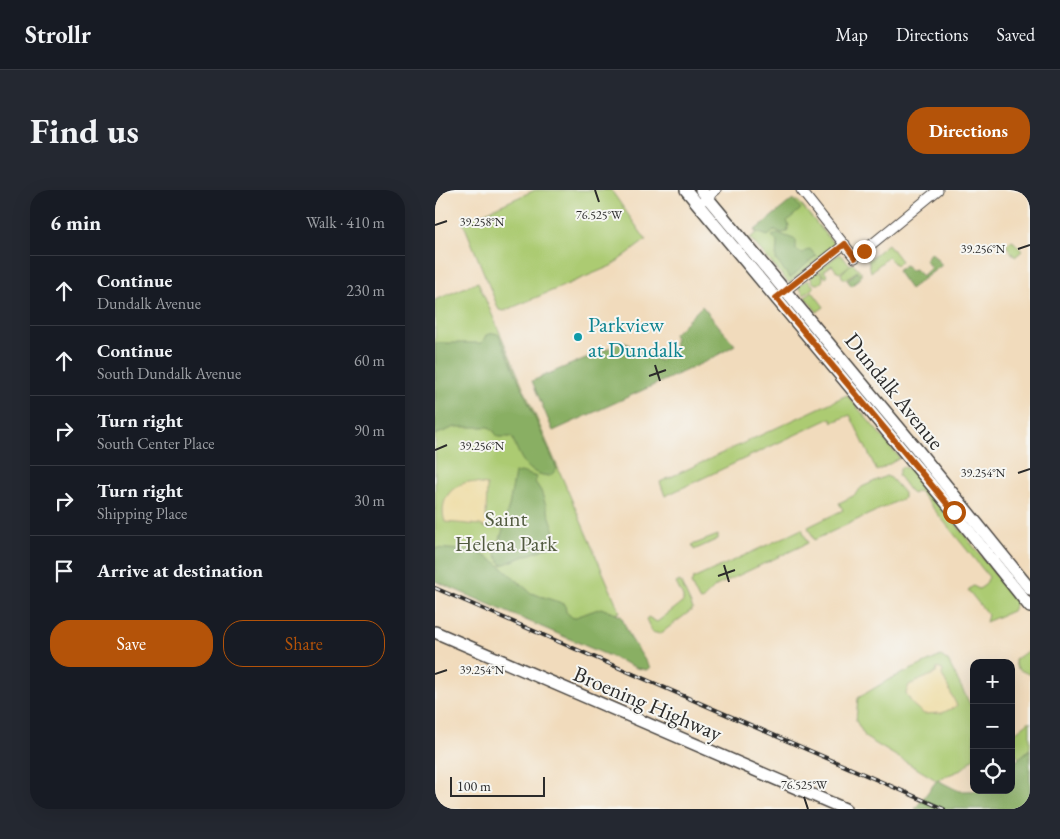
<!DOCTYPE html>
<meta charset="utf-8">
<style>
body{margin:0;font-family:"EB Garamond",serif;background:#242831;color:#f1f3f6}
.controls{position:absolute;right:15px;bottom:15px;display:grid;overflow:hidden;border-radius:10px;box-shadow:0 5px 20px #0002}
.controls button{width:45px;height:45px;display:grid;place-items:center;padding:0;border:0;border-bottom:1px solid #363941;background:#171b24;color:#f1f3f6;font:25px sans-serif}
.scale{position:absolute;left:15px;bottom:12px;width:95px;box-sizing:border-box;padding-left:5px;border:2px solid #2b2b2b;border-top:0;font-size:14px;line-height:18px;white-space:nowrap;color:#2b2b2b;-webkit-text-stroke:4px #f6f6f2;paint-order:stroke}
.stop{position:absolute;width:15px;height:15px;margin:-11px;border:4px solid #b45309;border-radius:50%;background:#fff}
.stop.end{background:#b45309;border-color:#fff;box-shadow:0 1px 5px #0008}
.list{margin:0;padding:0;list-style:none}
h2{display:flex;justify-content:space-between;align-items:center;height:65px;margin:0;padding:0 20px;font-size:21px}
h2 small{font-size:16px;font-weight:400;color:#9ea1a6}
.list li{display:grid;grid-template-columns:32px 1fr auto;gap:15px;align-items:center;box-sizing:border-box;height:70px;padding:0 20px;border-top:1px solid #363941}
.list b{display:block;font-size:19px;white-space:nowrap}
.list p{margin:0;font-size:16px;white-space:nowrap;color:#9ea1a6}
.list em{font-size:16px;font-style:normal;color:#9ea1a6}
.actions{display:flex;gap:10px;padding:15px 20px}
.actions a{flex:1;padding:11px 0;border:1px solid #b45309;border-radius:20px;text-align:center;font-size:18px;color:#b45309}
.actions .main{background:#b45309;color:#fff}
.icon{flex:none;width:28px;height:28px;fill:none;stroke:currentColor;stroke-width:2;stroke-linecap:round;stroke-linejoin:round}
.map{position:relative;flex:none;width:595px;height:619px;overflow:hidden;border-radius:20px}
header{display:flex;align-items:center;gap:30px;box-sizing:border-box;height:70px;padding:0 25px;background:#171b24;border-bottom:1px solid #363941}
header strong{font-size:24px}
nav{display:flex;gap:28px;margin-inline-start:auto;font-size:18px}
.intro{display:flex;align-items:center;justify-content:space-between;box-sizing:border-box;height:120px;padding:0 30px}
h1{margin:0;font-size:35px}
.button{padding:12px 22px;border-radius:20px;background:#b45309;color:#fff;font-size:18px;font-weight:700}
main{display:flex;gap:30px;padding:0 30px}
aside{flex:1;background:#171b24;border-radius:20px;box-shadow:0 5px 20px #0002}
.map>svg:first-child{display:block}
</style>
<header>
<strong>Strollr</strong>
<nav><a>Map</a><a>Directions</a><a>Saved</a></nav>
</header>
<div class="intro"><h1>Find us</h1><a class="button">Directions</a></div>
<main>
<aside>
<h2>6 min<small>Walk · 410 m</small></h2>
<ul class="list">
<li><svg class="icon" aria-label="ahead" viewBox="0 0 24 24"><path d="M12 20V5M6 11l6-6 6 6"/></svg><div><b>Continue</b><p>Dundalk Avenue</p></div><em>230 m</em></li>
<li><svg class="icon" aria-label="ahead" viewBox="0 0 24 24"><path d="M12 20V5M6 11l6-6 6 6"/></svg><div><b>Continue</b><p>South Dundalk Avenue</p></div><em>60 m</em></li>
<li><svg class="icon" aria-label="right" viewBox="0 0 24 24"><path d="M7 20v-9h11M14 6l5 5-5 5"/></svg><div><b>Turn right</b><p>South Center Place</p></div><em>90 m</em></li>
<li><svg class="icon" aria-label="right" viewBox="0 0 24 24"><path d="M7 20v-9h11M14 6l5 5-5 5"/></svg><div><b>Turn right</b><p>Shipping Place</p></div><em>30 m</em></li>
<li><svg class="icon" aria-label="arrive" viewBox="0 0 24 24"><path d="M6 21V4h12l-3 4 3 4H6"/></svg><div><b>Arrive at destination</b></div></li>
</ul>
<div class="actions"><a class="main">Save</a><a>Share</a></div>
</aside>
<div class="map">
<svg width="595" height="619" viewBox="0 0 595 619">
<rect width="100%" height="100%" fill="#f6f6f2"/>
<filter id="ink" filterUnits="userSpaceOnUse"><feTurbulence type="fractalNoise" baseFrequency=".02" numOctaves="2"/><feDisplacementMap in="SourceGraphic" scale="10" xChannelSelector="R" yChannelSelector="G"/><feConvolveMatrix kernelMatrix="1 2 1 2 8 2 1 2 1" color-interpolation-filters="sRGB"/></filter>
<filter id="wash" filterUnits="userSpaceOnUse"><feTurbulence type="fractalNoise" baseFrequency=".0096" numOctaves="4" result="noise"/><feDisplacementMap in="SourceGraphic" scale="20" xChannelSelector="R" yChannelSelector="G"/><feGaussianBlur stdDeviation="1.12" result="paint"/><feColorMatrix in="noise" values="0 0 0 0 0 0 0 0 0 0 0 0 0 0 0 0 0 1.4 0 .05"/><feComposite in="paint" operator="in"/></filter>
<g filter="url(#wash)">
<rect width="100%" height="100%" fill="#f1dbbc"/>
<!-- green -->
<g fill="#accb72" stroke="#6c7b4e">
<path d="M 100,0 L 176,0 L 211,50 L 176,76 L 69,121 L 64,120 L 28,32 Z"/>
<path d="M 362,10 L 400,55 L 354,93 L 315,48 Z"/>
<path d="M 577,50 L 587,61 L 580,67 L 571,55 Z"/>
<path d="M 453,54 L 466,71 L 461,75 L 453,67 L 436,82 L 433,70 Z"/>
<path d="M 404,64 L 416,75 L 418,73 L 426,82 L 426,86 L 422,81 L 411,89 L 408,89 L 406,84 L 415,75 L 405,83 L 402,82 L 397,75 L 389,81 L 393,86 L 391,88 L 384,80 Z"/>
<circle cx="382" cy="88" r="6"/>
<path d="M 373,90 L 379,97 L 369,105 L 363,96 Z"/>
<path d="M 43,92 L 185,422 L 129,443 L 0,388 L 0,110 Z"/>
<path d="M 377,101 L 389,117 L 382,122 L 370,107 Z"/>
<path d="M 412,205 L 465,268 L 442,281 L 415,225 L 398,232 L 396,228 L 230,306 L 225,292 Z"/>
<path d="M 466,277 L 478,279 L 578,407 L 581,413 L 577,421 L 551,432 L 553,425 L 533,400 L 538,396 L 544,399 L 550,395 L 554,387 L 484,301 L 477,304 L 463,285 Z"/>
<path d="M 451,286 L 456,288 L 469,303 L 469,308 L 379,350 L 373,337 L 408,320 L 404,313 L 418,306 L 427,297 Z"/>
<path d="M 367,339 L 373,353 L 281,396 L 266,411 L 264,410 L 256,394 L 258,389 Z"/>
<path d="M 283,345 L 283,349 L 259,360 L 257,355 Z"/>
<path d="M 245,391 L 258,419 L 225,444 L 217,442 L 211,429 L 213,427 L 222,432 L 248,412 L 248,407 L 241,393 Z"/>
<path d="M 595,459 L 595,485 C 589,481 579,480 580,470 Z"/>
<path d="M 506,466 L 513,471 L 539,522 L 539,568 L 526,580 L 501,590 L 431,548 L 421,531 L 423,508 L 453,490 Z"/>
<path d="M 595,531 L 595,558 L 585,569 L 576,560 L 576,546 Z"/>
</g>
<!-- forest -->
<g fill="#89af64" stroke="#5a6d48">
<path d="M 358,9 L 366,19 L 352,31 L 354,36 L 352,42 L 347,43 L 340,40 L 333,46 L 319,41 Z"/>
<path d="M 343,43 L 361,50 L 361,60 L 367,63 L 375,59 L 381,66 L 355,88 L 341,70 L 342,52 L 337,46 Z"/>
<path d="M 496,62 L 507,75 L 475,99 L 462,81 L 470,75 L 476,80 L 480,79 L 487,86 L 496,78 L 490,70 Z"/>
<path d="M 422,82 L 426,87 L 417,96 L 412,90 Z"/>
<path d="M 267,116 L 300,155 L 274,170 L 118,241 L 97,191 L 188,152 L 225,171 L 240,156 L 239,144 Z"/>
<path d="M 60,143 L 64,145 L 122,279 L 115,286 C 91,285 85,267 77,247 L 63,247 L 57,239 L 53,237 L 20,237 L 0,245 L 0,153 L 47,153 L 51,145 Z"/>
<path d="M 86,282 L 102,287 L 100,292 L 106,301 L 124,353 L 67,375 L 61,365 L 74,316 L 80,283 Z"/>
<path d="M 0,358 L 41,361 L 62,373 L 96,403 L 130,414 L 131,422 L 138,428 L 166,418 L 186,426 L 195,447 L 215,478 L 211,480 L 202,478 L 0,391 Z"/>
<path d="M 595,559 L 595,619 L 480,619 L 502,590 L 524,601 L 576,600 L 576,575 Z"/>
</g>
<!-- sand -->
<g fill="#eeda9e" stroke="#8c8264">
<path d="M 33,292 L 52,295 L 51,329 L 54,334 L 52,338 L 45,335 L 10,332 C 4,313 13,297 33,292 Z"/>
<path d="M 502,478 L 508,480 L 507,485 L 522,516 L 507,523 L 489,524 L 478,515 L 471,503 L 474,495 L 501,483 Z"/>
</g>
</g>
<g filter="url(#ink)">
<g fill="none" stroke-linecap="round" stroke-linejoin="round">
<defs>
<g id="tertiary">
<path d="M 366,0 L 420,68 L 503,0"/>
<path d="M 269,10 L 281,0"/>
<path d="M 345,105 L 410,54"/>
</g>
<g id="primary">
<path d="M 251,0 L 519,322 L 595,417"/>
<path d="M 266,0 L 481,258 L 595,399"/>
<path d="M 0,442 L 410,619"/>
</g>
</defs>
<!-- tertiary casing -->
<use href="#tertiary" stroke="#494541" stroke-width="11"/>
<!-- primary casing -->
<use href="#primary" stroke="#494541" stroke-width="14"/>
<!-- tertiary -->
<use href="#tertiary" stroke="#fff" stroke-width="9"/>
<!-- primary -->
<use href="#primary" stroke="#fff" stroke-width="11"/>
<defs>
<path id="rail" d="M 0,398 L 509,619"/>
</defs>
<!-- rail casing -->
<use href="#rail" stroke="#2b2b2b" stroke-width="4"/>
<!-- rail -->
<use href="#rail" stroke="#f6f6f2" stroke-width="2" stroke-dasharray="5.5" stroke-linecap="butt"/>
</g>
</g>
<g fill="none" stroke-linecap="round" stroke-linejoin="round" filter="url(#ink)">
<!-- route -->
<path stroke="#b45309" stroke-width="6" d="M 429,61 L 420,68 L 410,54 L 341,108 L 519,322"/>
</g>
<!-- ticks -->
<path fill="none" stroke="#2b2b2b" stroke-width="2" d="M 160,0 L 164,12M 0,35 L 12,31M 583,59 L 595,55M 220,175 L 225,191M 214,186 L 231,180M 0,260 L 12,255M 583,283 L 595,279M 289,375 L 294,392M 283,386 L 300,380M 0,484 L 12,480M 369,607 L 373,619"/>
<!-- markers -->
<circle fill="#0f9aa8" stroke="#f6f6f2" stroke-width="2" cx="143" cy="147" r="5"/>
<g text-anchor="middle" stroke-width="4" stroke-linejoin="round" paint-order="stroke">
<!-- culture labels -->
<g font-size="22" fill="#0d838f" stroke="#f6f6f2" text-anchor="start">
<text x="153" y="142">Parkview<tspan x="153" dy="25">at Dundalk</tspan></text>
</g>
<!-- street labels -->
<g font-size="22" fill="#2b2b2b" stroke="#f6f6f2">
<text transform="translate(460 201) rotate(51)" y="8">Dundalk Avenue</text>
<text transform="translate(213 513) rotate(23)" y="8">Broening Highway</text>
</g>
<!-- park labels -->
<g font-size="22" fill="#525b40" stroke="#f6f6f2">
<text x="71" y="336">Saint<tspan x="71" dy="25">Helena Park</tspan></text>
</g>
</g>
<g font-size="12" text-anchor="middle" fill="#2b2b2b" stroke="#f6f6f2" stroke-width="4" stroke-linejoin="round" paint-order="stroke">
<text x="164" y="29">76.525°W</text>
<text x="47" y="36">39.258°N</text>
<text x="548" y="63">39.256°N</text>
<text x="47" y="260">39.256°N</text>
<text x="548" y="287">39.254°N</text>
<text x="47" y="484">39.254°N</text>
<text x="369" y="599">76.525°W</text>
</g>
</svg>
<div class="controls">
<button>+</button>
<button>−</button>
<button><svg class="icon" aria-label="locate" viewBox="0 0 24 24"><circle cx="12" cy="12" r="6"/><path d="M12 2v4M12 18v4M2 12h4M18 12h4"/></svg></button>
</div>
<div class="scale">100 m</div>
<div class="stop" style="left:519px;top:322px"></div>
<div class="stop end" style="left:429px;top:61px"></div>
</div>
</main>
